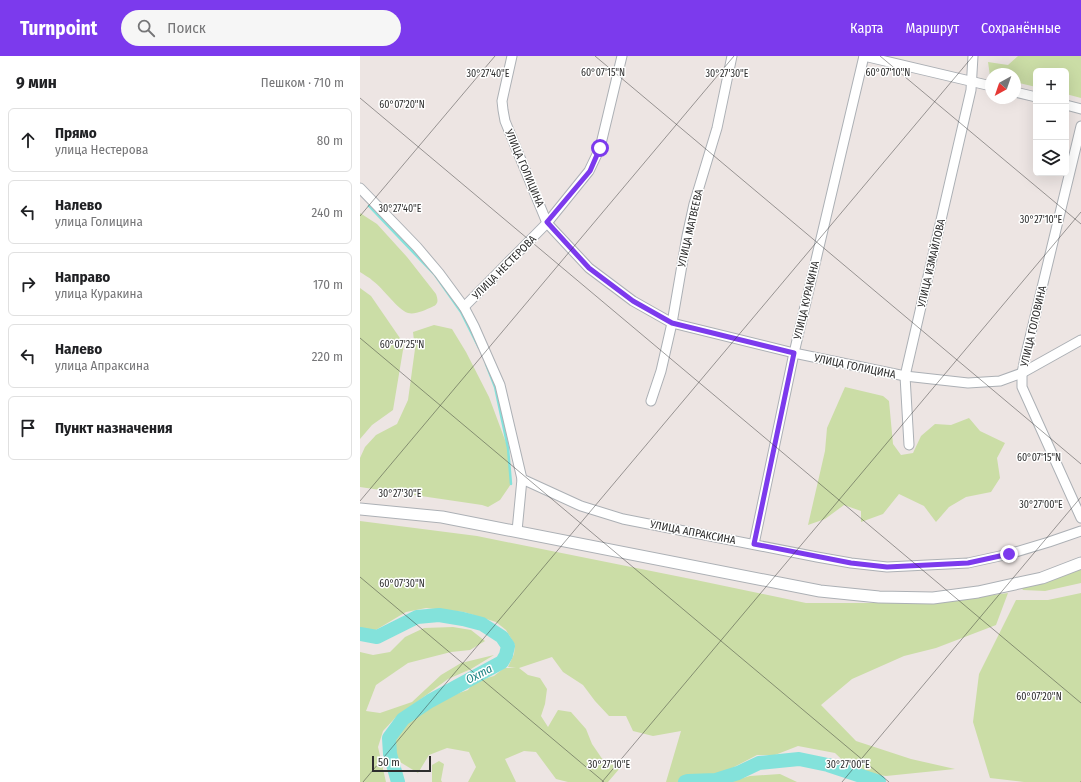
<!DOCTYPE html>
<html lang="ru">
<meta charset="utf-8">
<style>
body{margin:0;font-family:"Fira Sans Condensed",sans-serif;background:#f6f6f6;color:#202124}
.controls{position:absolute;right:12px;top:12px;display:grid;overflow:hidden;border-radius:6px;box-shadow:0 4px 16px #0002}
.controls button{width:36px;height:36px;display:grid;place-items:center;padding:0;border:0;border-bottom:1px solid #e0e0e0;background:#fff;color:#202124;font:20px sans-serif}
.compass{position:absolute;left:625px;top:12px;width:36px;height:36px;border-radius:50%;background:#fff;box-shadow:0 4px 16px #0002;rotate:220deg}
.scale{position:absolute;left:12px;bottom:10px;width:59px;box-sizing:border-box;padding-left:4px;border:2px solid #2e2e2e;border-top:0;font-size:11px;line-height:14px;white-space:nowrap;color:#2e2e2e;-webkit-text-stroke:3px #fff;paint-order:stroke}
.stop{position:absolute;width:12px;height:12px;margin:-9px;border:3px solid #7c3aed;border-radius:50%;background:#fff}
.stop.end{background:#7c3aed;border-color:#fff;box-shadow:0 1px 4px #0008}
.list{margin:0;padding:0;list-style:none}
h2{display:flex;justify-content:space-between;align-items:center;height:52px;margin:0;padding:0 16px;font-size:17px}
h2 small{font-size:13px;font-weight:400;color:#757577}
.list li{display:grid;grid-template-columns:26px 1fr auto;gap:12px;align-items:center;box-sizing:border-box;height:64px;margin:0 8px 8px;padding:0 8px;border:1px solid #e0e0e0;border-radius:6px}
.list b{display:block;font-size:15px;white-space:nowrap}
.list p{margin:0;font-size:13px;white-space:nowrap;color:#757577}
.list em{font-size:13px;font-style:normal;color:#757577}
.icon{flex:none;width:22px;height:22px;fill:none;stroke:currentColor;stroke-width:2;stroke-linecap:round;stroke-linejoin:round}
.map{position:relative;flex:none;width:721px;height:726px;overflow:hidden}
header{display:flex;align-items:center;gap:24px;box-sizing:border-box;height:56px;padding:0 20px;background:#7c3aed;color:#fff}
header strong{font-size:19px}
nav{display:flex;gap:22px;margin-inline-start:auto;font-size:14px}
.search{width:280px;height:36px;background:#f6f6f6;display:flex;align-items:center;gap:10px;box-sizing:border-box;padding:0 14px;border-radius:22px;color:#757577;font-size:15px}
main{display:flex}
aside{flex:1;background:#fff}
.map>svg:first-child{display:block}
</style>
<header>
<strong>Turnpoint</strong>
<div class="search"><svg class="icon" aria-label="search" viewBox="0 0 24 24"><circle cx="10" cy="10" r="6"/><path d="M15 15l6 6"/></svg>Поиск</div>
<nav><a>Карта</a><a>Маршрут</a><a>Сохранённые</a></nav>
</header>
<main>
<aside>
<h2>9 мин<small>Пешком · 710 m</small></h2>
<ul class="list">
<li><svg class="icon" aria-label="ahead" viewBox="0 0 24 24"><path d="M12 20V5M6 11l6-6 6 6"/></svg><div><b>Прямо</b><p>улица Нестерова</p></div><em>80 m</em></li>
<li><svg class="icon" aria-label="left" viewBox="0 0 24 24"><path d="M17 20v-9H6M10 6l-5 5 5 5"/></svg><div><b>Налево</b><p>улица Голицина</p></div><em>240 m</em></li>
<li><svg class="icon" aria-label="right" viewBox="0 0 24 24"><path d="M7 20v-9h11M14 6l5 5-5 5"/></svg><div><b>Направо</b><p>улица Куракина</p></div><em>170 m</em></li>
<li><svg class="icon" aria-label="left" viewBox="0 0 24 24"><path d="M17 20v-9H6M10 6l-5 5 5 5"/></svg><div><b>Налево</b><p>улица Апраксина</p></div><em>220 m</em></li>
<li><svg class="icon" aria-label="arrive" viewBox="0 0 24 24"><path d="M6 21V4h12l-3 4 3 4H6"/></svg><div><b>Пункт назначения</b></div></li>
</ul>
</aside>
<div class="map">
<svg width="721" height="726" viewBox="0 0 721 726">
<rect width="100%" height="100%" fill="#ede5e3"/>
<!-- green -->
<g fill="#cbdda6">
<path d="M 658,0 L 721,0 L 721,42 L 706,38 L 706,15 L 676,15 L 676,31 L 655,26 L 655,18 L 631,18 L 630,20 L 628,6 L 648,9 Z"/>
<path d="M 0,157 L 17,168 L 47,201 L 76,238 C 78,244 79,248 72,251 C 65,254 55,259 48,257 C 38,254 23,232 13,225 C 9,221 4,219 0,216 Z"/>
<path d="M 0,232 L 11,240 L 44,288 L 33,354 L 12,369 L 0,383 Z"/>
<path d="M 74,269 L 92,273 L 106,296 L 129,341 L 148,392 L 151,428 L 140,444 L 128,451 L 122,449 L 0,431 L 0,402 L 5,391 L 16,379 L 37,368 L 48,344 L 55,293 L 53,276 Z"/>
<path d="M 485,331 L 523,340 L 529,345 L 533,388 L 541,399 L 553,397 L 561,380 L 575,368 L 591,369 L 609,362 L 620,375 L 645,387 L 637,402 L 640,422 L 631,436 L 606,441 L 589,451 L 576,466 L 564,450 L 539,438 L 523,458 L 501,466 L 501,455 L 484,449 L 465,463 L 448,469 L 465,395 L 467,372 Z"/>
<path d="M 0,465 L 117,480 L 336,524 L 446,547 L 576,547 L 648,537 L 636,569 L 576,592 L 544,600 L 492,623 L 461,649 L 496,685 L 551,703 L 595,713 L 526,720 L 495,716 L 475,697 L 438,690 L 415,699 L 397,699 L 355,721 L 327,721 L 322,726 L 306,726 L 321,675 L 293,680 L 273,675 L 266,660 L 249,660 L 235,645 L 223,629 L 203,616 L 192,601 L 159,612 L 168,619 L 180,622 L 187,633 L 185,648 L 181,660 L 188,671 L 198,654 L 211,656 L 226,673 L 232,688 L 243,704 L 260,712 L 248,726 L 208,726 L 196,723 L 176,696 L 164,695 L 145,703 L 156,726 L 108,726 L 116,711 L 109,696 L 87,692 L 69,699 L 58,717 L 40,706 L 34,693 L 38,676 L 50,661 L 90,640 L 108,634 L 114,626 L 134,620 L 144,612 L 156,612 L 148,611 L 154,598 L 155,589 L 146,574 L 136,566 L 104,556 L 66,552 L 46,556 L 14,575 L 0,572 Z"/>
<path d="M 721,511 L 721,527 L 685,535 L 663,534 L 661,531 Z"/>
<path d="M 721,537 L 721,726 L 664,726 L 630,722 L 613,666 L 619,618 L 656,544 L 688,544 Z"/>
<path d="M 93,571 L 111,574 L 125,585 L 110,594 L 91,596 L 48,607 L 16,629 L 6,655 L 20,657 L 52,646 L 81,619 L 101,607 L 134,599 L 111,613 L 88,623 L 35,662 L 23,675 L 18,691 L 26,726 L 0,726 L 0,596 L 13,599 L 30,596 L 45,581 L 64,572 Z"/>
<path d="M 79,705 L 84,708 L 81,724 L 82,726 L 72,726 L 72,709 Z"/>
<path d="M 420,718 L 437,726 L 369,726 L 390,720 Z"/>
</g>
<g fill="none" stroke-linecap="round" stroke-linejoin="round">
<!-- stream -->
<g stroke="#83e2db" stroke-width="2.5">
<path d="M 9,150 L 75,219 L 101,256 L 119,292"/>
<path d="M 126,308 L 135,331 L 148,392 L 151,428"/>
</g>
<!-- river -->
<g stroke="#83e2db" stroke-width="14">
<path d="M 0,578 L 17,581 L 57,561 L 79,559 L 103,563 L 122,568 L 142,581 L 148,590 L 146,599 L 142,606 L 70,645 L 43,663 L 29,682 L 30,698 L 38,726"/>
<path d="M 325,726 L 328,725 L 356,724 L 378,717 L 399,707 L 439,703 L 468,709 L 519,726"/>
</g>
<defs>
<g id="minor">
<path d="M 152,0 L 142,45 L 143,54 L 145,65 L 187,167 L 229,212 L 273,245 L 312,267 L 434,297 L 545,320 L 608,327 L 640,325 L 662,317 L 721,284"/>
<path d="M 504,0 L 631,30"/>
<path d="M 655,36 L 676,41"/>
<path d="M 706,49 L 721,53"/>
<path d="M 721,70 L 665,302 L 662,317 L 662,331 L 721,462"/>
<path d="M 0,132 L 57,191 L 79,217 L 104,251 L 114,270 L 140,329 L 162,423 L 157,475"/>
<path d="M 104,251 L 187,167 L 229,115 L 240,92 L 262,0"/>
<path d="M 291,345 L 301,315 L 312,267 L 327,180 L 334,148 L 357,72 L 372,0"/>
<path d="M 549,389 L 545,320 L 611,34 L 613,0"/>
<path d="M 162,423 L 221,450 L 263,463 L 457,501 L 491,507 L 527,511 L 608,507 L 649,498 L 689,486 L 721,475"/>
<path d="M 394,488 L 434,297 L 504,0"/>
</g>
<path id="tertiary" d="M 0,453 L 82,461 L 460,535 L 519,541 L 573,542 L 618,536 L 682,522 L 721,507"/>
</defs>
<!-- minor casing -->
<use href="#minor" stroke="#acb0b5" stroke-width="11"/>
<!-- tertiary casing -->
<use href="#tertiary" stroke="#acb0b5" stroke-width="13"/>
<!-- minor -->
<use href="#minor" stroke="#fff" stroke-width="9"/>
<!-- tertiary -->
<use href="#tertiary" stroke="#fff" stroke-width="11"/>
</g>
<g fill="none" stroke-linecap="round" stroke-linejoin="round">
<!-- route -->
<path stroke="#7c3aed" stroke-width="5" d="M 240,92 L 230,115 L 187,166 L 229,212 L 273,245 L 312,267 L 434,297 L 394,488 L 491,507 L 527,511 L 608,507 L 649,498"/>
</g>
<!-- ticks -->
<path fill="none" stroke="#2e2e2e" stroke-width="1" stroke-opacity="0.45" d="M 235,0 L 721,408M 520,0 L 721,168M 0,42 L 721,647M 0,160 L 135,0M 0,282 L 529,726M 0,445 L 374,0M 0,521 L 244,726M 3,726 L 613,0M 242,726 L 721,156M 482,726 L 721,441M 721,726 L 721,725"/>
<g text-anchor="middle" stroke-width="3" stroke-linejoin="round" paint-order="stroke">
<!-- street labels -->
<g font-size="11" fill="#2e2e2e" stroke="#fff">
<text transform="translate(165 112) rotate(67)" y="4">УЛИЦА ГОЛИЦИНА</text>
<text transform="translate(330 172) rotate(-77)" y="4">УЛИЦА МАТВЕЕВА</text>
<text transform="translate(571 207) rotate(-77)" y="4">УЛИЦА ИЗМАЙЛОВА</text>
<text transform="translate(144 211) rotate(-45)" y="4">УЛИЦА НЕСТЕРОВА</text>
<text transform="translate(446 244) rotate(-77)" y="4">УЛИЦА КУРАКИНА</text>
<text transform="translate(673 270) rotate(-77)" y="4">УЛИЦА ГОЛОВИНА</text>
<text transform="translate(495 310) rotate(12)" y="4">УЛИЦА ГОЛИЦИНА</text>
<text transform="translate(333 476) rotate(11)" y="4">УЛИЦА АПРАКСИНА</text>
</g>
<!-- water labels -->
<g font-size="12" font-style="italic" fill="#1d8384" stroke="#fff">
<text transform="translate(119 618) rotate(-28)" y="4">Охта</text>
</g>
</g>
<g font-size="10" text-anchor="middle" fill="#2e2e2e" stroke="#fff" stroke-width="3" stroke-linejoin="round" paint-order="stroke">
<text x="243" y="20">60°07'15"N</text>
<text x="528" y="20">60°07'10"N</text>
<text x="128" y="21">30°27'40"E</text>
<text x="367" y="21">30°27'30"E</text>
<text x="42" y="52">60°07'20"N</text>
<text x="40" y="156">30°27'40"E</text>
<text x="681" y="167">30°27'10"E</text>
<text x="42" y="292">60°07'25"N</text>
<text x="679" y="405">60°07'15"N</text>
<text x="40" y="441">30°27'30"E</text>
<text x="681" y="452">30°27'00"E</text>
<text x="42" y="531">60°07'30"N</text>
<text x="679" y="644">60°07'20"N</text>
<text x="249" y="712">30°27'10"E</text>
<text x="488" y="712">30°27'00"E</text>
</g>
</svg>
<div class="controls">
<button>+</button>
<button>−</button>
<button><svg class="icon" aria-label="layers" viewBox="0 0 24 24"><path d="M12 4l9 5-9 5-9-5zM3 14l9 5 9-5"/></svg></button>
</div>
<svg class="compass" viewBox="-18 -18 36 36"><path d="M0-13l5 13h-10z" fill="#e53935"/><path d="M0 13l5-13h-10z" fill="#757577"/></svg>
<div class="scale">50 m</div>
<div class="stop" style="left:240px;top:92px"></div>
<div class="stop end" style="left:649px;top:498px"></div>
</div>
</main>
